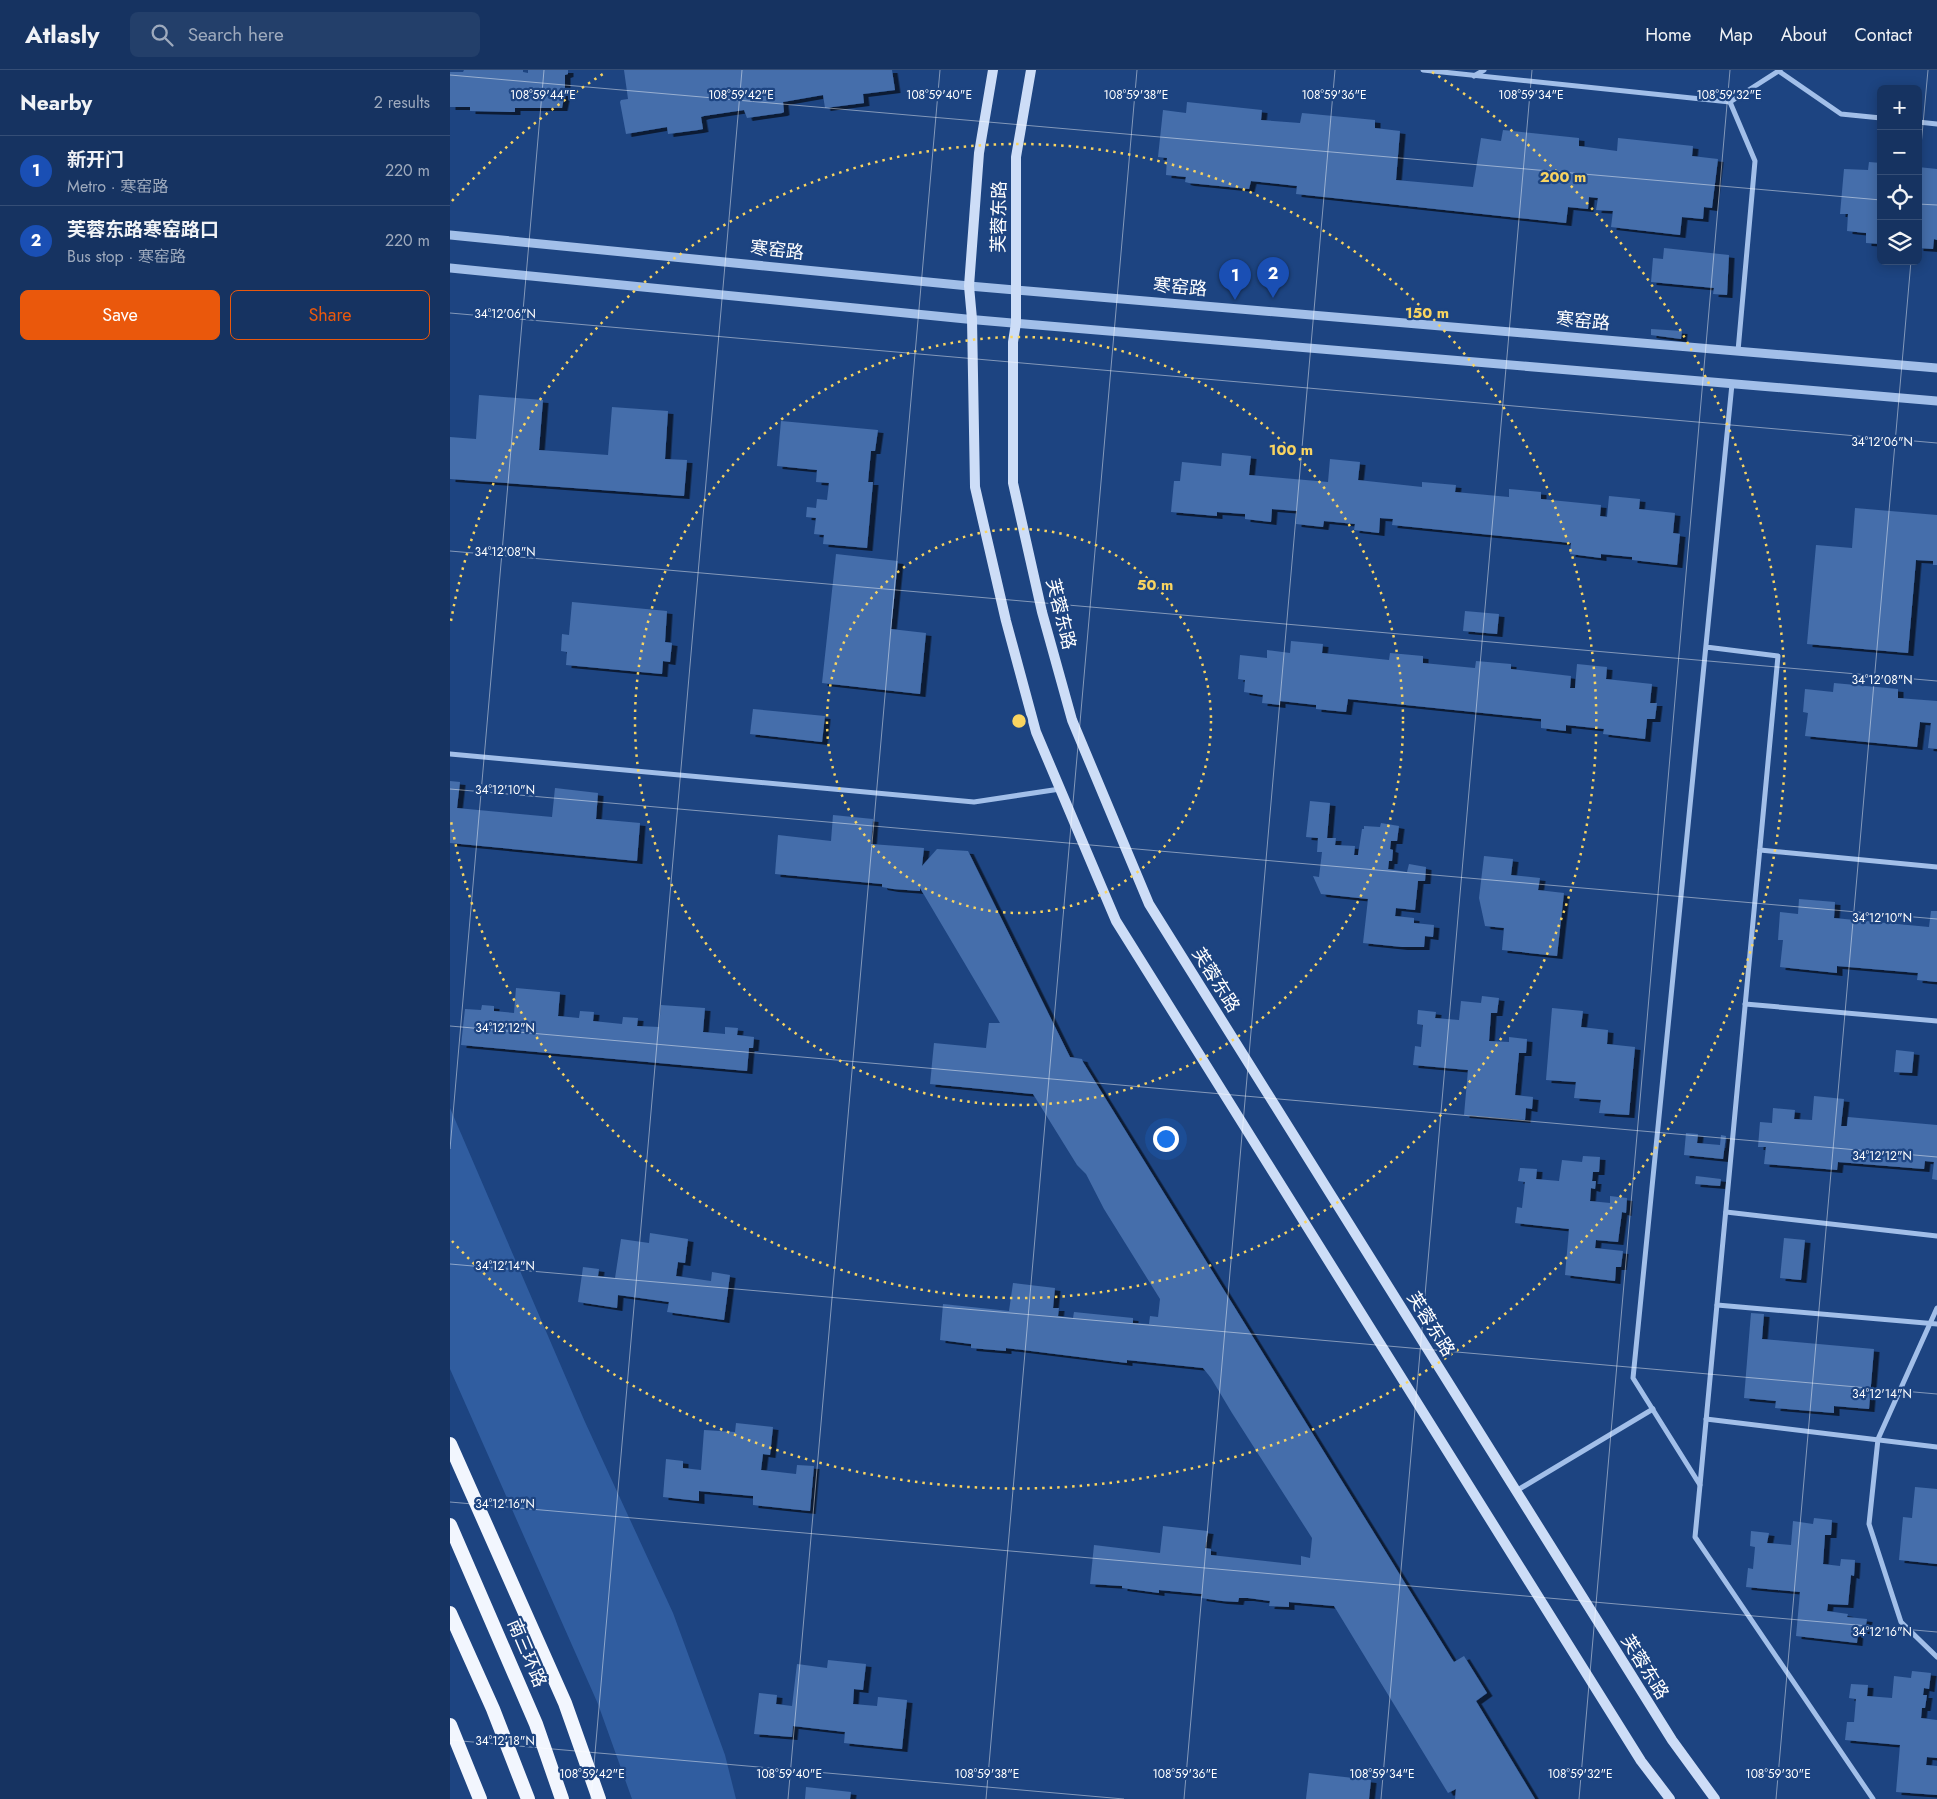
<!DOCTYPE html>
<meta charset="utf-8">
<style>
body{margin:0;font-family:Jost,"Noto Sans SC",sans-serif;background:#233f6a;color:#f1f3f6}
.controls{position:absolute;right:15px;top:15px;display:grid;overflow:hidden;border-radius:8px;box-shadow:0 2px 12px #0003}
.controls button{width:45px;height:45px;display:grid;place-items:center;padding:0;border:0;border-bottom:1px solid #354e76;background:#163361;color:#f1f3f6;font:25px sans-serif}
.you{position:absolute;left:715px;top:1068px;width:18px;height:18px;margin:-12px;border:4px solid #fff;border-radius:50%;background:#1a73e8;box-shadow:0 0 0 8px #1a73e833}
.badge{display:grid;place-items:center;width:32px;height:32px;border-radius:50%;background:#ea580c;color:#fff;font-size:16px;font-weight:700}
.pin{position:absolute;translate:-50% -41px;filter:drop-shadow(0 1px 2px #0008)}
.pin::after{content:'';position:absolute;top:26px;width:18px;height:15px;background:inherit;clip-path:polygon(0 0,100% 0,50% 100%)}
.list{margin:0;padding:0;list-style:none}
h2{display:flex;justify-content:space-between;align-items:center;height:65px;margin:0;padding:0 20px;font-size:21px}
h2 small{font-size:16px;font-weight:400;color:#9eaabd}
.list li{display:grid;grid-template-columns:32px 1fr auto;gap:15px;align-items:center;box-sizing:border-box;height:70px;padding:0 20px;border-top:1px solid #354e76}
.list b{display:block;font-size:19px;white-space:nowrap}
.list p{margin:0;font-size:16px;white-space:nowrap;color:#9eaabd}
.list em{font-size:16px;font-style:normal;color:#9eaabd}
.actions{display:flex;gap:10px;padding:15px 20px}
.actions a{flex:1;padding:11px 0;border:1px solid #ea580c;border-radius:8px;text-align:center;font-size:18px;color:#ea580c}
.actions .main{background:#ea580c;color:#fff}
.icon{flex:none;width:28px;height:28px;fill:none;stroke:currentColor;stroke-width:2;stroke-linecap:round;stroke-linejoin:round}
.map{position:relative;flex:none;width:1487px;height:1729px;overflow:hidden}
header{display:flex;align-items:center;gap:30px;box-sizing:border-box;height:70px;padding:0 25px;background:#163361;border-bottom:1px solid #354e76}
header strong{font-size:24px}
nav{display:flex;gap:28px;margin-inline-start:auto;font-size:18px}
.search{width:350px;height:45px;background:#233f6a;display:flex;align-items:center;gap:12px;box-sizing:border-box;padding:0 18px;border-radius:8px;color:#9eaabd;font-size:19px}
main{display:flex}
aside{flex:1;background:#163361}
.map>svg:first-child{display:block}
</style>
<header>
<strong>Atlasly</strong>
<div class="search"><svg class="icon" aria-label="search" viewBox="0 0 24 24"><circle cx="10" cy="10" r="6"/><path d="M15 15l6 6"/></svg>Search here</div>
<nav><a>Home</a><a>Map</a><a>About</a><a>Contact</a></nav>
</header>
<main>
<aside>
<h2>Nearby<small>2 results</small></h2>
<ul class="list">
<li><span class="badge" style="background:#1a4fb4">1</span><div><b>新开门</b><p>Metro · 寒窑路</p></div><em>220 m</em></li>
<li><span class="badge" style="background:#1a4fb4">2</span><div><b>芙蓉东路寒窑路口</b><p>Bus stop · 寒窑路</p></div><em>220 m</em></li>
</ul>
<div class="actions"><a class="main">Save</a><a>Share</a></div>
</aside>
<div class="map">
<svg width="1487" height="1729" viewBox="0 0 1487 1729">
<defs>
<filter id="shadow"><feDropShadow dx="5.5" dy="3" stdDeviation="0" flood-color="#0009"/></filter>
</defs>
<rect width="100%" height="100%" fill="#1d4481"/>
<!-- green -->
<path fill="#305da0" d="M 0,1038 L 135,1352 L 223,1543 L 275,1685 L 286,1729 L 182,1729 L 148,1634 L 0,1299 Z"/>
<!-- building -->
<g fill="#456eab" filter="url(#shadow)">
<path d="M 14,0 L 73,0 L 73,2 L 78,3 L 78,0 L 118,0 L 118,4 L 115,5 L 115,23 L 112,38 L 65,38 L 65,42 L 60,42 L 20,41 L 20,37 L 0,37 L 0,2 L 13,2 Z"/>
<path d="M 174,0 L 442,0 L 445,20 L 413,24 L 414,33 L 375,38 L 373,25 L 333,32 L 334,42 L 332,43 L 297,48 L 294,40 L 254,46 L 251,47 L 253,59 L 248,60 L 218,64 L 217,57 L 176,64 L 170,32 L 171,30 L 178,29 Z"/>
<path d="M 737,32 L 812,40 L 811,50 L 850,53 L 852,43 L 925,50 L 925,58 L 950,61 L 946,110 L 1023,117 L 1031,68 L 1051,71 L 1053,60 L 1129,68 L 1129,76 L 1167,81 L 1168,68 L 1243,76 L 1242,86 L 1268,89 L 1262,138 L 1254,137 L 1253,149 L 1232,147 L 1230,165 L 1161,157 L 1163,141 L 1146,140 L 1148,128 L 1139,127 L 1138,139 L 1118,137 L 1116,153 L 846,124 L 847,116 L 829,114 L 801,111 L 799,119 L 739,113 L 735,112 L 736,107 L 716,105 L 717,88 L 708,87 L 713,40 L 736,43 Z"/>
<path d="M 1419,92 L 1431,93 L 1431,174 L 1416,173 L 1416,163 L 1397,161 L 1398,144 L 1390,144 L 1394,99 L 1418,100 Z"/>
<path d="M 1468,97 L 1487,99 L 1487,170 L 1484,169 L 1483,179 L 1468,178 Z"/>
<path d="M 1214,178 L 1279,185 L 1277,225 L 1263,224 L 1264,218 L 1201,212 L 1203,188 L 1213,189 Z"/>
<path d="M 1201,259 L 1232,261 L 1231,269 L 1201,265 Z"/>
<path d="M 29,325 L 93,330 L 89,380 L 158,385 L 162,337 L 218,341 L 215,389 L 237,390 L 234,426 L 0,409 L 0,367 L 26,369 Z"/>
<path d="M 331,351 L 428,360 L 425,381 L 421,381 L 418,412 L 423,412 L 417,478 L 373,474 L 374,465 L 364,464 L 366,448 L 356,447 L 357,437 L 366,438 L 367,429 L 377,430 L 379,413 L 366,412 L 367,400 L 327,396 Z"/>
<path d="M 772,383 L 801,386 L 799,405 L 878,412 L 880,389 L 910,392 L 908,410 L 972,417 L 972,412 L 1006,415 L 1005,422 L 1059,427 L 1059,419 L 1091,422 L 1091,429 L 1151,435 L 1150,446 L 1157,447 L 1159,426 L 1190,429 L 1189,439 L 1225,443 L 1223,463 L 1230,464 L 1227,495 L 1182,490 L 1182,487 L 1151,484 L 1151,488 L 1120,484 L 1121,473 L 942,455 L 943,449 L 930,448 L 929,463 L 904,460 L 905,454 L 874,451 L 873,457 L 846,454 L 847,441 L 822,439 L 821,452 L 795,449 L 795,444 L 767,442 L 767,446 L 721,442 L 724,411 L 730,411 L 732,392 L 771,396 Z"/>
<path d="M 1405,438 L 1487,445 L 1487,495 L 1483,495 L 1483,491 L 1466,490 L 1458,583 L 1357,574 L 1366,475 L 1402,478 Z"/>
<path d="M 386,484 L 448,491 L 441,559 L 476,563 L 470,624 L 372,613 Z"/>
<path d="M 122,532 L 217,541 L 215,572 L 222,573 L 220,592 L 213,591 L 212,604 L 116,595 L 117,582 L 111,581 L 112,564 L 119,565 Z"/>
<path d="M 1015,541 L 1049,544 L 1047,564 L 1013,561 Z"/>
<path d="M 841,571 L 873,574 L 872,583 L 939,590 L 940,583 L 973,586 L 973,593 L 1025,598 L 1026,591 L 1061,594 L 1061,599 L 1121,606 L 1120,618 L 1125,618 L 1127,594 L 1157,597 L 1156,609 L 1202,614 L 1200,633 L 1207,633 L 1205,649 L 1197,649 L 1195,669 L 1153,664 L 1154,659 L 1116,655 L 1116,661 L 1091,658 L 1091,649 L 898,629 L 896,642 L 866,639 L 866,635 L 830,631 L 830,635 L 812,633 L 813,625 L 794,622 L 795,610 L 788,609 L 790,585 L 817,588 L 817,580 L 840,583 Z"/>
<path d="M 1384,613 L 1448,619 L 1448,628 L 1487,631 L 1487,679 L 1478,678 L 1481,653 L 1470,652 L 1467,677 L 1355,666 L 1358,643 L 1353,642 L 1355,619 L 1383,622 Z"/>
<path d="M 303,639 L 375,646 L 372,672 L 300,664 Z"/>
<path d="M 0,711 L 10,712 L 7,738 L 102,747 L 105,718 L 148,723 L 146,749 L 190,753 L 187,791 L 0,773 Z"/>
<path d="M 860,731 L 880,733 L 877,768 L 886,768 L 885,775 L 905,776 L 904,785 L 908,785 L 912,759 L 914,759 L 914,756 L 930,757 L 931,753 L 949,756 L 947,771 L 941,771 L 940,779 L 943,780 L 942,791 L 939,791 L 938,799 L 957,802 L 959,794 L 976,797 L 975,811 L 968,811 L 965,840 L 946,838 L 945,846 L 964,848 L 964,853 L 984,855 L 983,867 L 975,866 L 974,877 L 952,877 L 913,873 L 918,829 L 871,824 L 863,806 L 869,807 L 872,782 L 867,782 L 868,768 L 856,767 Z"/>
<path d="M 383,745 L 423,749 L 421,774 L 474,778 L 472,796 L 487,779 L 518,781 L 620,987 L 632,989 L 633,992 L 1002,1589 L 1004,1592 L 1014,1586 L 1037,1623 L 1026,1631 L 1085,1729 L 1005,1729 L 1006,1719 L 998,1723 L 884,1536 L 839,1532 L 839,1537 L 819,1536 L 820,1531 L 798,1528 L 789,1528 L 788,1532 L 772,1531 L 751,1528 L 752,1524 L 709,1520 L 709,1523 L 672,1518 L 672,1516 L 640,1514 L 644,1475 L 710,1483 L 713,1456 L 758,1461 L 755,1478 L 761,1479 L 761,1485 L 851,1495 L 851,1486 L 860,1488 L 862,1468 L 782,1343 L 761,1308 L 753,1298 L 677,1290 L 677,1293 L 556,1278 L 556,1281 L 521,1278 L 521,1274 L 490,1270 L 493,1234 L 559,1241 L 563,1213 L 605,1218 L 603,1238 L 609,1238 L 608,1246 L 623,1248 L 624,1242 L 683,1248 L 683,1253 L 699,1254 L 700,1246 L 708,1247 L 710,1229 L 654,1139 L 636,1104 L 627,1095 L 583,1024 L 480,1014 L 484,973 L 536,978 L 539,953 L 550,953 L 470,818 L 470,821 L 443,819 L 432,817 L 432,814 L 325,804 L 328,765 L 381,771 Z"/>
<path d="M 1034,786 L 1063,789 L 1061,805 L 1090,808 L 1088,820 L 1114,823 L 1107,886 L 1052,880 L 1054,858 L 1035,856 L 1029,828 Z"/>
<path d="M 1349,829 L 1385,832 L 1384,848 L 1479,857 L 1481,841 L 1487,841 L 1487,912 L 1467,910 L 1468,903 L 1387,896 L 1387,903 L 1330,897 L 1333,870 L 1328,870 L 1330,842 L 1348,844 Z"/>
<path d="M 66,918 L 110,922 L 108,946 L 129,948 L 130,941 L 144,942 L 143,951 L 172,954 L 173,947 L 188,948 L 187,956 L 209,957 L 211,935 L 255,938 L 253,962 L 275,964 L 275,957 L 288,958 L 287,965 L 304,967 L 303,978 L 299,978 L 297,1001 L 11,975 L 15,939 L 31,940 L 32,935 L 44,936 L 44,941 L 64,943 Z"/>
<path d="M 1032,926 L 1049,928 L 1047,943 L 1041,943 L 1039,971 L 1059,972 L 1059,967 L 1077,969 L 1076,983 L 1069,983 L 1065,1025 L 1083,1027 L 1082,1039 L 1076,1038 L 1075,1050 L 1014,1045 L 1018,1000 L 963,995 L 965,976 L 971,977 L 973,955 L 967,954 L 968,940 L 986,942 L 985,948 L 1009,950 L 1011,931 L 1031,933 Z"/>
<path d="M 1102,938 L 1133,941 L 1131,957 L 1158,960 L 1157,974 L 1185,977 L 1179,1045 L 1149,1043 L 1151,1030 L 1124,1028 L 1126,1012 L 1096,1010 Z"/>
<path d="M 1446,980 L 1464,982 L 1462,1003 L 1444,1002 Z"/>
<path d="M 1364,1026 L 1394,1029 L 1391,1056 L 1397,1056 L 1398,1047 L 1487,1055 L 1487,1110 L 1482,1109 L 1484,1092 L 1475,1091 L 1474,1099 L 1388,1092 L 1387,1100 L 1314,1094 L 1316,1077 L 1308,1077 L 1310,1052 L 1322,1053 L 1323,1038 L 1345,1040 L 1344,1049 L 1362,1050 Z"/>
<path d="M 1236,1063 L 1248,1064 L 1247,1073 L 1270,1075 L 1271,1065 L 1276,1066 L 1273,1089 L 1234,1085 Z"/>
<path d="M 1133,1086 L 1150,1087 L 1149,1102 L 1143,1102 L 1142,1111 L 1146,1111 L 1145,1119 L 1141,1118 L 1140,1131 L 1160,1133 L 1160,1126 L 1177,1128 L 1176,1143 L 1172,1142 L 1168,1172 L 1146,1170 L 1145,1178 L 1173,1181 L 1171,1197 L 1166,1197 L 1165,1211 L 1115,1205 L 1119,1159 L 1065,1153 L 1067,1137 L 1072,1138 L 1075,1112 L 1068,1111 L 1070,1098 L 1087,1099 L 1086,1109 L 1109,1111 L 1112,1090 L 1132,1092 Z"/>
<path d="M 1246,1106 L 1271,1109 L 1270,1116 L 1245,1114 Z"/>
<path d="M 200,1163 L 238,1169 L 235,1193 L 228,1192 L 226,1206 L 261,1211 L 262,1202 L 280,1205 L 274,1250 L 217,1242 L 219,1232 L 168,1225 L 167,1238 L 128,1232 L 133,1197 L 149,1199 L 148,1206 L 165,1208 L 171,1169 L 199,1173 Z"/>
<path d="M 1334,1168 L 1355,1170 L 1351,1210 L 1330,1208 Z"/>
<path d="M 1301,1243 L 1314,1244 L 1312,1269 L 1424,1279 L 1419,1339 L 1384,1336 L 1384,1343 L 1325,1338 L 1326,1331 L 1294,1328 Z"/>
<path d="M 286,1353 L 323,1357 L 320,1385 L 313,1384 L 311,1400 L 346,1404 L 347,1395 L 364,1396 L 360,1441 L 303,1435 L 303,1426 L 249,1421 L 249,1431 L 213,1427 L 216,1389 L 233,1391 L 233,1398 L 251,1400 L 254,1360 L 285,1362 Z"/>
<path d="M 1465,1417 L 1487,1419 L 1487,1494 L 1449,1490 L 1453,1447 L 1462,1448 Z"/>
<path d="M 1364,1448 L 1382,1450 L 1381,1465 L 1375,1465 L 1373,1494 L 1390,1496 L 1391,1489 L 1405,1490 L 1404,1506 L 1401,1505 L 1398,1535 L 1378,1534 L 1377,1541 L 1398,1544 L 1397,1547 L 1417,1549 L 1415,1561 L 1408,1561 L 1407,1573 L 1346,1566 L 1350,1522 L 1296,1517 L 1298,1498 L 1303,1499 L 1305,1477 L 1300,1476 L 1301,1461 L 1319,1463 L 1317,1473 L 1341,1475 L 1343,1451 L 1363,1454 Z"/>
<path d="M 378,1590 L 416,1594 L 413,1620 L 404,1619 L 403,1634 L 427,1636 L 428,1627 L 457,1630 L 452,1679 L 394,1673 L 395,1662 L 343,1656 L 342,1667 L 304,1664 L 309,1623 L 327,1625 L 326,1634 L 342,1636 L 347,1594 L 377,1598 Z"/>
<path d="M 1462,1601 L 1481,1603 L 1479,1619 L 1474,1618 L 1473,1625 L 1477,1625 L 1475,1638 L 1472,1638 L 1471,1648 L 1487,1650 L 1487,1688 L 1477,1687 L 1476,1695 L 1487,1696 L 1487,1725 L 1446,1722 L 1450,1675 L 1395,1670 L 1397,1652 L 1404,1652 L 1406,1629 L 1399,1628 L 1401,1614 L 1418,1615 L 1417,1626 L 1442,1628 L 1444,1606 L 1461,1608 Z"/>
<path d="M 859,1703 L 921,1710 L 919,1729 L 856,1729 Z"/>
<path d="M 356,1717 L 401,1722 L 400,1729 L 355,1729 Z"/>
</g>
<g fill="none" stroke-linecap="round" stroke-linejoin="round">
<!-- minor -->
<g stroke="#a2bfe9" stroke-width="5">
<path d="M 973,0 L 1280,32"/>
<path d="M 1330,2 L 1391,44 L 1431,48"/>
<path d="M 1024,6 L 1034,0"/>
<path d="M 1468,52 L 1487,54"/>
<path d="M 1288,281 L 1305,91 L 1280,32 L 1330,0"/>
<path d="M 1256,577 L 1328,586 L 1250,1415 L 1183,1308 L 1282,314"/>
<path d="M 0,684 L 524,732 L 610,719"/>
<path d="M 1310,780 L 1487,797"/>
<path d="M 1295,934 L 1487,951"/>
<path d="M 1276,1142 L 1487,1166"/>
<path d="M 1267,1235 L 1487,1254"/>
<path d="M 1487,1238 L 1428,1369 L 1419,1454 L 1451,1552 L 1487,1587"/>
<path d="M 1256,1349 L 1487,1377"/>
<path d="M 1250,1415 L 1245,1467 L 1423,1729"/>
<path d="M 1066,1421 L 1203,1339"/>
</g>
<!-- tertiary -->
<g stroke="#a2bfe9" stroke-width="9">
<path d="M 0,165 L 519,216 L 1487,298"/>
<path d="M 0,198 L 516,249 L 1487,331"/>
</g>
<!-- secondary -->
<g stroke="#cdddf7" stroke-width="10">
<path d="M 543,0 L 529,83 L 519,216 L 522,249 L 525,417 L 556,551 L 586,662 L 666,851 L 1191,1691 L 1220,1729"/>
<path d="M 581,0 L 566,87 L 566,253 L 563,272 L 563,413 L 592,542 L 622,650 L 699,834 L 1222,1670 L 1265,1729"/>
</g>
<!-- trunk -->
<g stroke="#f2f6fe" stroke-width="14">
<path d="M 0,1374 L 115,1633 L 149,1729"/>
<path d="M 0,1455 L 86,1654 L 112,1729"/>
<path d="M 0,1543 L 43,1639 L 78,1729"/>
<path d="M 0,1655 L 30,1729"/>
</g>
</g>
<!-- ticks -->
<path fill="none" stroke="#fff" stroke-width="1" stroke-opacity="0.45" d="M 0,5 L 1431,130M 1468,108 L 1478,0M 1468,134 L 1487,135M 0,243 L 1487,373M 0,481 L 1487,611M 0,719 L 1487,849M 0,956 L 1487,1087M 0,1079 L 94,0M 0,1194 L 1487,1324M 0,1432 L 1487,1562M 0,1670 L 674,1729M 141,1729 L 292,0M 338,1729 L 490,0M 536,1729 L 687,0M 734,1729 L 885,0M 931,1729 L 1082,0M 1129,1729 L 1280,0M 1326,1729 L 1461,191"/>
<!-- distance rings -->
<g fill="none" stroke="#f9d460" stroke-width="2.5" stroke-dasharray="2.5 5">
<circle cx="569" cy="651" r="192"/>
<circle cx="569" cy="651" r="384"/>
<path d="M1 551A577 577 0 1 1 1 751"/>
<path d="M2 131A769 769 0 0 1 156 2M982 2A769 769 0 1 1 2 1171"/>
</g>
<g text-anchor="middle" stroke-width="4.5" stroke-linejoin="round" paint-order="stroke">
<!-- street labels -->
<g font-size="18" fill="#fff" stroke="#1d4481">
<text transform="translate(549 147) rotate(-89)" y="6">芙蓉东路</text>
<text transform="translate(327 180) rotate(6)" y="6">寒窑路</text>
<text transform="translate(730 217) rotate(5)" y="6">寒窑路</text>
<text transform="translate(1133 251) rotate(5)" y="6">寒窑路</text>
<text transform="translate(611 544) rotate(76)" y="6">芙蓉东路</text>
<text transform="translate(766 910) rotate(58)" y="6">芙蓉东路</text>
<text transform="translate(981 1254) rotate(58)" y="6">芙蓉东路</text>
<text transform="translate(77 1583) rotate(67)" y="6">南三环路</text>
<text transform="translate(1195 1597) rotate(58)" y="6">芙蓉东路</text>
</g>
</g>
<g font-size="12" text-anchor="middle" fill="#fff" stroke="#1d4481" stroke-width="4.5" stroke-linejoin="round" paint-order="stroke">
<text x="93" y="29">108°59'44"E</text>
<text x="291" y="29">108°59'42"E</text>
<text x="489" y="29">108°59'40"E</text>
<text x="686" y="29">108°59'38"E</text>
<text x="884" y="29">108°59'36"E</text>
<text x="1081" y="29">108°59'34"E</text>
<text x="1279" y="29">108°59'32"E</text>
<text x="55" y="248">34°12'06"N</text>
<text x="1432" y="376">34°12'06"N</text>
<text x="55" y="486">34°12'08"N</text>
<text x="1432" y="614">34°12'08"N</text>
<text x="55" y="724">34°12'10"N</text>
<text x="1432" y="852">34°12'10"N</text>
<text x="55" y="962">34°12'12"N</text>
<text x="1432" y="1090">34°12'12"N</text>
<text x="55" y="1200">34°12'14"N</text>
<text x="1432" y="1328">34°12'14"N</text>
<text x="55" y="1438">34°12'16"N</text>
<text x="1432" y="1566">34°12'16"N</text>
<text x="55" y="1675">34°12'18"N</text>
<text x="142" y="1708">108°59'42"E</text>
<text x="339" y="1708">108°59'40"E</text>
<text x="537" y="1708">108°59'38"E</text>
<text x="735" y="1708">108°59'36"E</text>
<text x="932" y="1708">108°59'34"E</text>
<text x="1130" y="1708">108°59'32"E</text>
<text x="1328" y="1708">108°59'30"E</text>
</g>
<circle cx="569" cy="651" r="8" fill="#f9d460" stroke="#1d4481" stroke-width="2.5"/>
<g font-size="15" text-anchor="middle" font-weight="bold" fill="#f9d460" stroke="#1d4481" stroke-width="4.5" stroke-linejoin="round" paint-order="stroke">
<text x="1113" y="112">200 m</text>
<text x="977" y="248">150 m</text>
<text x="841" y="385">100 m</text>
<text x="705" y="520">50 m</text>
</g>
</svg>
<div class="controls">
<button>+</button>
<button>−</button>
<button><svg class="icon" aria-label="locate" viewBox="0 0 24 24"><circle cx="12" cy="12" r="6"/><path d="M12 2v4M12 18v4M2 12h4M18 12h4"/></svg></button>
<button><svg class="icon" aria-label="layers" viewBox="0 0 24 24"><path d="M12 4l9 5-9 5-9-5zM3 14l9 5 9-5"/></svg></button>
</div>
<div class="you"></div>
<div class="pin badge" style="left:785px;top:230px;background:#1a4fb4">1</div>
<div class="pin badge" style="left:823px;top:228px;background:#1a4fb4">2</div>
</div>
</main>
